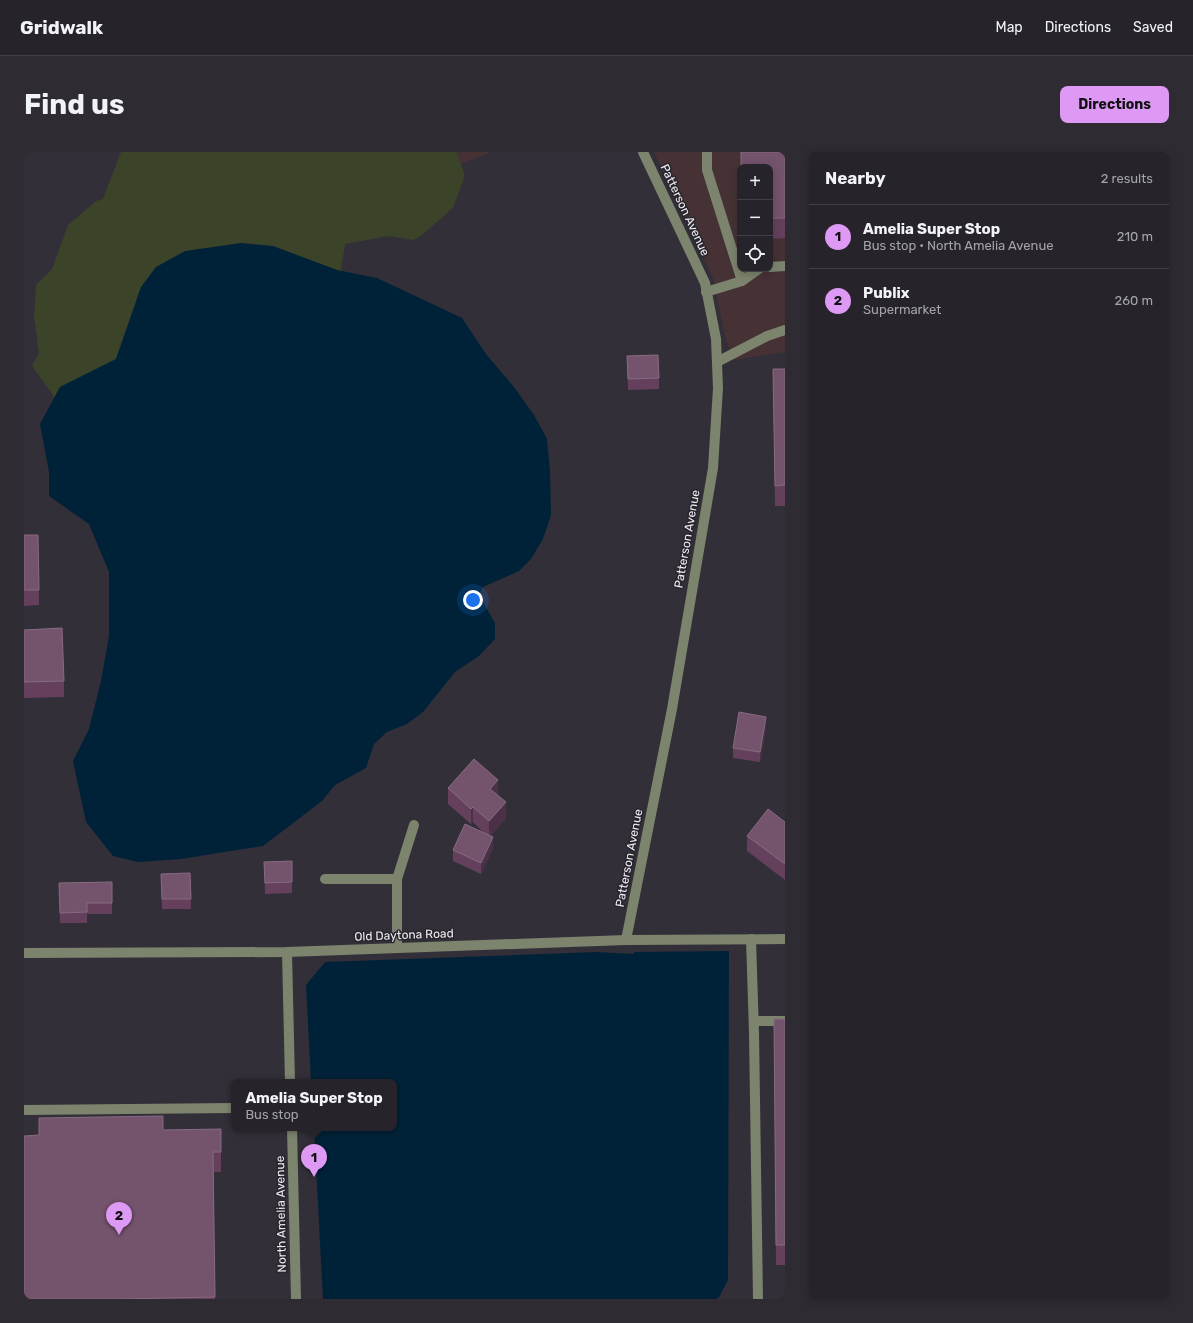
<!DOCTYPE html>
<meta charset="utf-8">
<style>
body{margin:0;font-family:Rubik,sans-serif;background:#2e2b32;color:#f1f3f6}
.controls{position:absolute;right:12px;top:12px;display:grid;overflow:hidden;border-radius:8px;box-shadow:0 2px 10px #0003}
.controls button{width:36px;height:36px;display:grid;place-items:center;padding:0;border:0;border-bottom:1px solid #424047;background:#26232a;color:#f1f3f6;font:20px sans-serif}
.you{position:absolute;left:449px;top:448px;width:14px;height:14px;margin:-10px;border:3px solid #fff;border-radius:50%;background:#1a73e8;box-shadow:0 0 0 6px #1a73e833}
.badge{display:grid;place-items:center;width:26px;height:26px;border-radius:50%;background:#dd99f3;color:#111;font-size:13px;font-weight:700}
.pin{position:absolute;translate:-50% -33px;filter:drop-shadow(0 1px 2px #0008)}
.pin::after{content:'';position:absolute;top:21px;width:14px;height:12px;background:inherit;clip-path:polygon(0 0,100% 0,50% 100%)}
.popup{position:absolute;left:207px;top:927px;width:166px;height:52px;box-sizing:border-box;display:grid;place-content:center;border-radius:8px;background:#26232a;filter:drop-shadow(0 1px 3px #0005);font-size:13px;white-space:nowrap;color:#a4a4a8}
.popup b{font-size:15px;color:#f1f3f6}
.popup::after{content:'';position:absolute;left:50%;top:100%;margin-left:-8px;border:8px solid transparent;border-top-color:#26232a}
.list{margin:0;padding:0;list-style:none}
h2{display:flex;justify-content:space-between;align-items:center;height:52px;margin:0;padding:0 16px;font-size:17px}
h2 small{font-size:13px;font-weight:400;color:#a4a4a8}
.list li{display:grid;grid-template-columns:26px 1fr auto;gap:12px;align-items:center;box-sizing:border-box;height:64px;padding:0 16px;border-top:1px solid #424047}
.list b{display:block;font-size:15px;white-space:nowrap}
.list p{margin:0;font-size:13px;white-space:nowrap;color:#a4a4a8}
.list em{font-size:13px;font-style:normal;color:#a4a4a8}
.icon{flex:none;width:22px;height:22px;fill:none;stroke:currentColor;stroke-width:2;stroke-linecap:round;stroke-linejoin:round}
.map{position:relative;flex:none;width:761px;height:1147px;overflow:hidden;border-radius:8px}
header{display:flex;align-items:center;gap:24px;box-sizing:border-box;height:56px;padding:0 20px;background:#26232a;border-bottom:1px solid #424047}
header strong{font-size:19px}
nav{display:flex;gap:22px;margin-inline-start:auto;font-size:14px}
.intro{display:flex;align-items:center;justify-content:space-between;box-sizing:border-box;height:96px;padding:0 24px}
h1{margin:0;font-size:28px}
.button{padding:10px 18px;border-radius:8px;background:#dd99f3;color:#111;font-size:14px;font-weight:700}
main{display:flex;gap:24px;padding:0 24px}
aside{flex:1;background:#26232a;border-radius:8px;box-shadow:0 2px 10px #0003}
.map>svg:first-child{display:block}
</style>
<header>
<strong>Gridwalk</strong>
<nav><a>Map</a><a>Directions</a><a>Saved</a></nav>
</header>
<div class="intro"><h1>Find us</h1><a class="button">Directions</a></div>
<main>
<div class="map">
<svg width="761" height="1147" viewBox="0 0 761 1147">
<rect width="100%" height="100%" fill="#322f38"/>
<!-- industrial -->
<g fill="#463235" fill-rule="evenodd">
<path d="M 433,0 L 467,0 L 437,12 Z"/>
<path d="M 630,0 L 761,0 L 761,200 L 710,208 L 702,188 L 689,126 ZM 716,15 L 746,15 L 746,117 L 716,117 Z"/>
</g>
<!-- green -->
<path fill="#3b4328" d="M 97,0 L 433,0 L 441,24 L 429,56 L 397,84 L 389,88 L 365,84 L 321,92 L 317,119 L 117,135 L 92,207 L 36,235 L 31,246 L 8,214 L 15,201 L 10,164 L 12,133 L 28,117 L 44,73 L 72,49 L 79,47 Z"/>
<!-- water -->
<g fill="#002238">
<path d="M 217,91 L 249,94 L 313,118 L 353,126 L 438,166 L 462,202 L 490,235 L 510,263 L 523,287 L 526,319 L 527,363 L 519,387 L 507,407 L 495,419 L 459,435 L 455,443 L 471,471 L 471,487 L 455,504 L 431,520 L 399,560 L 383,572 L 363,580 L 350,592 L 342,616 L 311,633 L 298,649 L 239,694 L 157,707 L 114,710 L 89,704 L 62,670 L 49,609 L 65,577 L 77,529 L 85,484 L 85,420 L 65,372 L 25,344 L 25,320 L 16,272 L 36,235 L 92,207 L 117,135 L 132,115 L 161,99 Z"/>
<path d="M 705,799 L 704,1128 L 695,1145 L 692,1147 L 299,1147 L 290,976 L 370,976 L 370,930 L 287,930 L 282,833 L 301,810 L 572,800 L 610,802 L 610,800 Z"/>
</g>
<g fill="none" stroke-linecap="round" stroke-linejoin="round">
<!-- minor -->
<g stroke="#7c846e" stroke-width="10">
<path d="M 746,115 L 761,114"/>
<path d="M 718,129 L 735,117"/>
<path d="M 682,140 L 718,129 L 683,18 L 683,0"/>
<path d="M 693,210 L 743,184 L 761,178"/>
<path d="M 301,727 L 373,727"/>
<path d="M 727,787 L 730,881 L 734,1147"/>
<path d="M 602,788 L 648,557 L 689,316 L 694,236 L 692,187 L 681,131 L 619,0"/>
<path d="M 373,796 L 373,727 L 390,673"/>
<path d="M 263,800 L 266,930"/>
<path d="M 0,801 L 263,800 L 602,788 L 761,787"/>
<path d="M 730,869 L 761,869"/>
<path d="M 0,958 L 210,956"/>
<path d="M 268,976 L 272,1147"/>
</g>
</g>
<!-- wall -->
<g fill="#65405d">
<path d="M 761,0 L 761,86 L 746,87 L 746,15 Z"/>
<path d="M 603,204 L 635,226 L 635,237 L 604,238 Z"/>
<path d="M 749,217 L 761,217 L 761,354 L 751,354 Z"/>
<path d="M 0,383 L 14,383 L 15,453 L 0,454 Z"/>
<path d="M 0,478 L 40,529 L 40,545 L 0,546 Z"/>
<path d="M 742,575 L 736,610 L 709,606 L 709,596 Z"/>
<path d="M 424,636 L 474,643 L 482,666 L 466,684 L 469,696 L 457,722 L 429,709 L 429,698 L 461,682 L 449,670 L 447,672 L 424,652 Z"/>
<path d="M 761,670 L 761,728 L 723,699 L 723,684 Z"/>
<path d="M 268,709 L 268,741 L 241,742 L 240,710 Z"/>
<path d="M 166,721 L 167,757 L 138,757 L 137,722 Z"/>
<path d="M 88,730 L 88,762 L 63,762 L 63,771 L 36,771 L 35,731 Z"/>
<path d="M 750,867 L 761,867 L 761,1113 L 752,1113 Z"/>
<path d="M 15,966 L 139,978 L 197,977 L 197,1020 L 189,1020 L 191,1147 L 0,1147 L 15,983 Z"/>
</g>
<!-- shaded-wall -->
<g fill="#4b3148">
<path d="M 742,565 L 742,575 L 736,610 L 736,600 Z"/>
<path d="M 474,628 L 474,644 L 466,637 Z"/>
<path d="M 482,650 L 482,666 L 465,685 L 465,669 Z"/>
<path d="M 449,655 L 449,670 L 447,672 L 447,657 Z"/>
<path d="M 469,685 L 469,696 L 457,722 L 457,711 Z"/>
</g>
<!-- building -->
<g fill="#74536d" stroke="#876b82">
<path d="M 717,0 L 761,0 L 761,66 L 746,66 L 746,15 L 717,15 Z"/>
<path d="M 634,203 L 635,226 L 604,227 L 603,204 Z"/>
<path d="M 749,217 L 761,217 L 761,333 L 751,334 Z"/>
<path d="M 0,383 L 14,383 L 15,438 L 0,438 Z"/>
<path d="M 38,476 L 40,529 L 0,530 L 0,478 Z"/>
<path d="M 715,560 L 742,565 L 736,600 L 709,596 Z"/>
<path d="M 450,607 L 474,628 L 466,637 L 482,650 L 465,669 L 449,655 L 447,657 L 424,636 Z"/>
<path d="M 744,657 L 761,670 L 761,712 L 723,684 Z"/>
<path d="M 441,672 L 469,685 L 457,711 L 429,698 Z"/>
<path d="M 268,709 L 268,730 L 241,731 L 240,710 Z"/>
<path d="M 166,721 L 167,747 L 138,747 L 137,722 Z"/>
<path d="M 88,730 L 88,751 L 63,751 L 63,760 L 36,761 L 35,731 Z"/>
<path d="M 750,867 L 761,867 L 761,1093 L 752,1093 Z"/>
<path d="M 139,964 L 139,978 L 197,977 L 197,1000 L 189,1000 L 191,1145 L 96,1147 L 0,1147 L 0,984 L 15,983 L 15,966 Z"/>
</g>
<g text-anchor="middle" stroke-width="3" stroke-linejoin="round" paint-order="stroke">
<!-- street labels -->
<g font-size="12" fill="#eeedf2" stroke="#28252d">
<text transform="translate(661 58) rotate(65)" y="4">Patterson Avenue</text>
<text transform="translate(663 387) rotate(-80)" y="4">Patterson Avenue</text>
<text transform="translate(605 706) rotate(-79)" y="4">Patterson Avenue</text>
<text transform="translate(380 783) rotate(-2)" y="4">Old Daytona Road</text>
<text transform="translate(257 1062) rotate(-91)" y="4">North Amelia Avenue</text>
</g>
</g>
</svg>
<div class="controls">
<button>+</button>
<button>−</button>
<button><svg class="icon" aria-label="locate" viewBox="0 0 24 24"><circle cx="12" cy="12" r="6"/><path d="M12 2v4M12 18v4M2 12h4M18 12h4"/></svg></button>
</div>
<div class="you"></div>
<div class="pin badge" style="left:290px;top:1025px">1</div>
<div class="popup"><b>Amelia Super Stop</b>Bus stop</div>
<div class="pin badge" style="left:95px;top:1083px">2</div>
</div>
<aside>
<h2>Nearby<small>2 results</small></h2>
<ul class="list">
<li><span class="badge">1</span><div><b>Amelia Super Stop</b><p>Bus stop · North Amelia Avenue</p></div><em>210 m</em></li>
<li><span class="badge">2</span><div><b>Publix</b><p>Supermarket</p></div><em>260 m</em></li>
</ul>
</aside>
</main>
